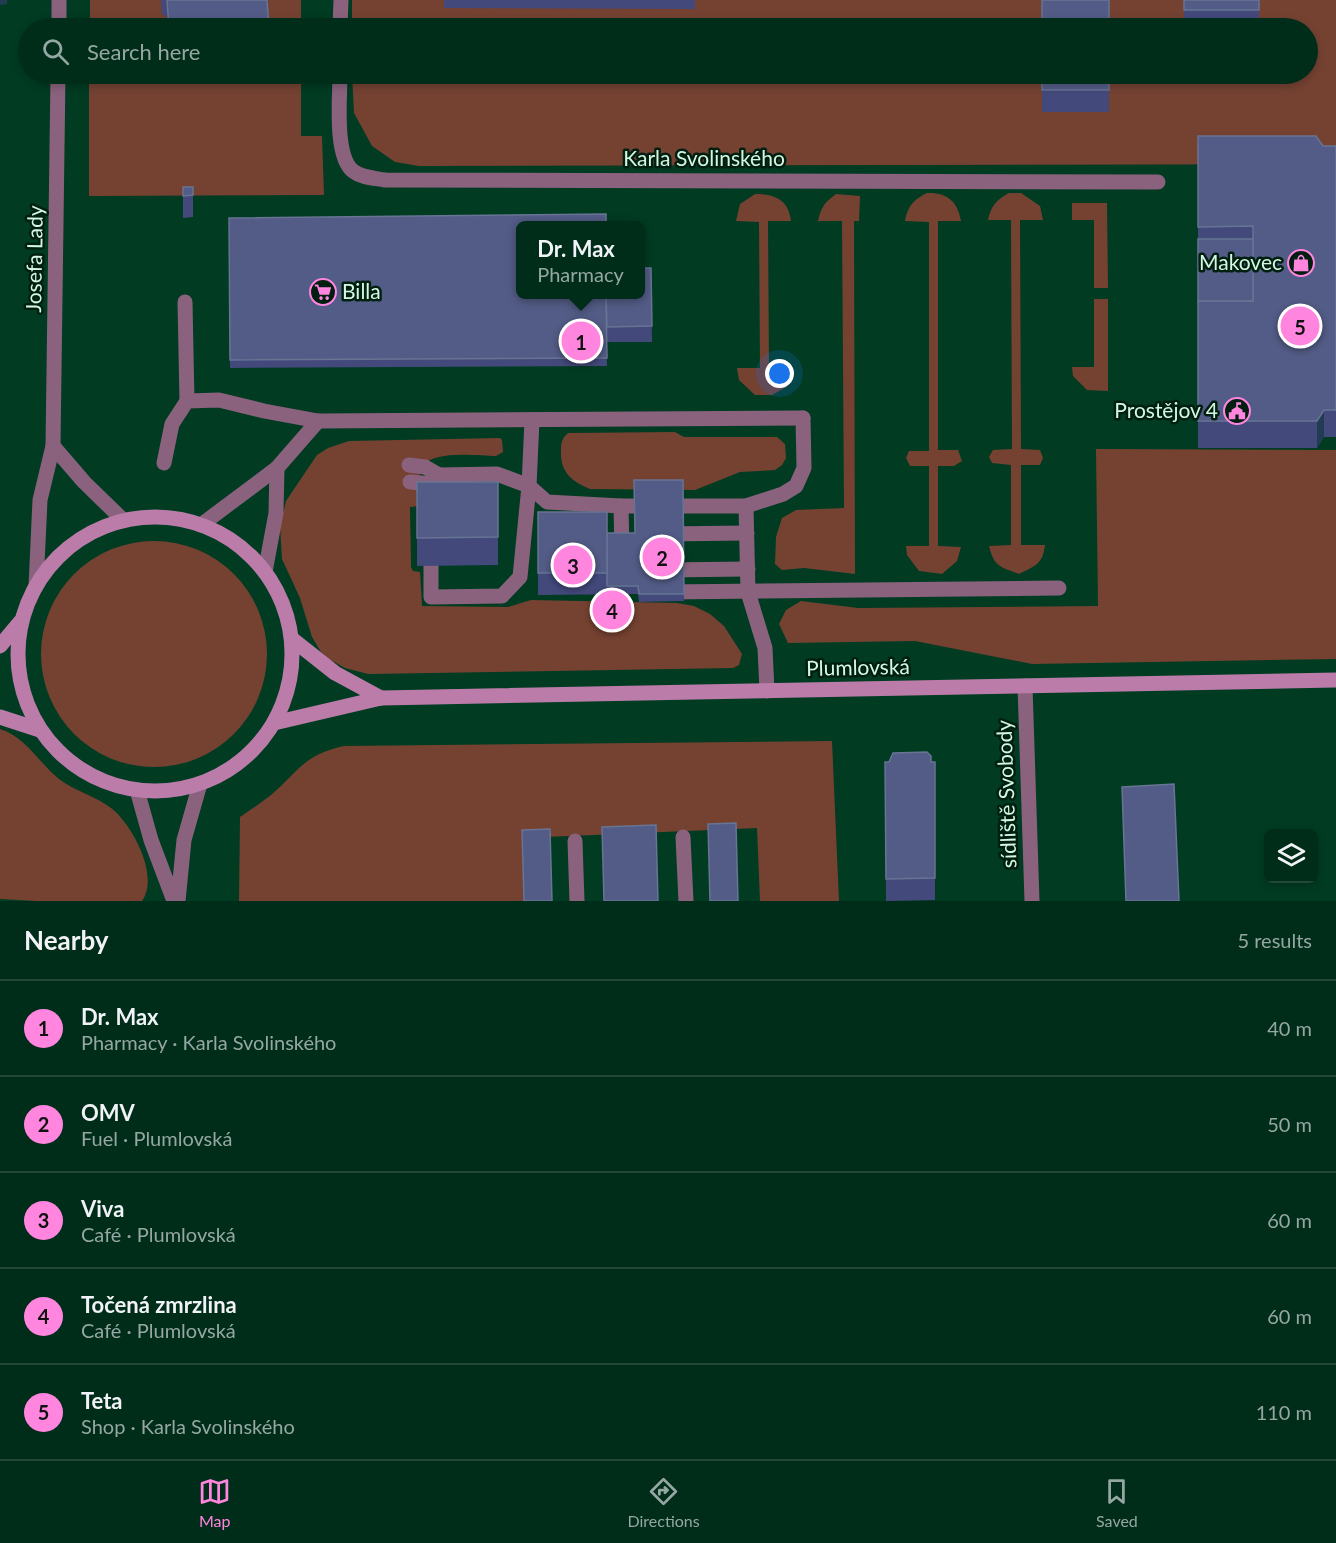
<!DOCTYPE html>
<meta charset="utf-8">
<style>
body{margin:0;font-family:Lato,sans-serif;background:#0a3423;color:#f1f3f6}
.controls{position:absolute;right:18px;bottom:18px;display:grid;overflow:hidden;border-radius:9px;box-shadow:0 3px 9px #0003}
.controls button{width:54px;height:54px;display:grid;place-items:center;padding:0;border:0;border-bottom:2px solid #224839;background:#002c1a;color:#f1f3f6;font:30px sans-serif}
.you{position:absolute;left:780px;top:374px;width:21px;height:21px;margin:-15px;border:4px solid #fff;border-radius:50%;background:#1a73e8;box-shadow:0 0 0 9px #1a73e833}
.badge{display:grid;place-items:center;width:39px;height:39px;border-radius:50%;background:#ff85de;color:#111;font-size:20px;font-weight:700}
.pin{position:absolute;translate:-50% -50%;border:3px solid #fff;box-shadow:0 2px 6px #0006}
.popup{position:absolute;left:516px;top:221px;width:129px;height:78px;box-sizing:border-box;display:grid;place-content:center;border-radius:9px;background:#002c1a;filter:drop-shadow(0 2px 4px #0005);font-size:20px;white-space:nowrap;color:#95a7a2}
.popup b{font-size:22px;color:#f1f3f6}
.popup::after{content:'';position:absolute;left:50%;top:100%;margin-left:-12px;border:12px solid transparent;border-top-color:#002c1a}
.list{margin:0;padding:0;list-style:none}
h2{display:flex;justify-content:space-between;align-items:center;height:78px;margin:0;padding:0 24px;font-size:26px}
h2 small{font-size:20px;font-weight:400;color:#95a7a2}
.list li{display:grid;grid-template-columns:39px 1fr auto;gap:18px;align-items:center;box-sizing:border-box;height:96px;padding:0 24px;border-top:2px solid #224839}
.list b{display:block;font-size:22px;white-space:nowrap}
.list p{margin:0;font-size:20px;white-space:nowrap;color:#95a7a2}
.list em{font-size:20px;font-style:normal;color:#95a7a2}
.icon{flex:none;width:33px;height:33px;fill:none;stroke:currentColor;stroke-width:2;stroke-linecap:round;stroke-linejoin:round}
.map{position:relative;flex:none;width:1336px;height:901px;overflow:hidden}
.search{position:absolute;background:#002c1a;box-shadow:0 3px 9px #0003;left:18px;right:18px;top:18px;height:66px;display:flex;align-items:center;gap:15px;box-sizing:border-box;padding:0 21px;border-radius:33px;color:#95a7a2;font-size:22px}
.sheet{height:558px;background:#002c1a}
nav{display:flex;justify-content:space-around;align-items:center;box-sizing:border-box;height:84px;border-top:2px solid #224839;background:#002c1a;font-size:16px;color:#95a7a2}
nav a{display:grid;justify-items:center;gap:3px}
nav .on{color:#ff85de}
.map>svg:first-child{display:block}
</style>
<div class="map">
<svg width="1336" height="901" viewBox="0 0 1336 901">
<rect width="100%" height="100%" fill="#003b22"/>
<!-- green -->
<g fill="#754232">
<rect x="90" y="0" width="211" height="28"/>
<path d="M 352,0 L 1336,0 L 1336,164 L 419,166 L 395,162 L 372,146 L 354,113 L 352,74 L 1308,74 L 1308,28 L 352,28 Z"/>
<path d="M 89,74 L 301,74 L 301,136 L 322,136 L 324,195 L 89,196 Z"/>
<path d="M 927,193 C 946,192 958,201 961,221 L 938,221 L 938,450 L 958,450 L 962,461 L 954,466 L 938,466 L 938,546 L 961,547 L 957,561 L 942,574 L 919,571 L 907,555 L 906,546 L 929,546 L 929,466 L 910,466 L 906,458 L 909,451 L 929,451 L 929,222 L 905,221 C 908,206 913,200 927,193 Z"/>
<path d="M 1009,193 L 1021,193 L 1040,206 L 1043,220 L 1020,220 L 1021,449 L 1040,450 L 1043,458 L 1040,465 L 1021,465 L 1021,545 L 1045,545 C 1043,564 1035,566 1019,574 C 1001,567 994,567 989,546 L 1011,545 L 1011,465 L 992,463 L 989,457 L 993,450 L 1012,449 L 1011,220 L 988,220 C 991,206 996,200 1009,193 Z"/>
<path d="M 755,194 C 773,194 789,199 791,221 L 768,221 L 769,367 L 792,368 L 788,386 L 772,395 L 755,395 L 739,380 L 737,368 L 760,368 L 759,222 L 736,221 L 740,204 Z"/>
<path d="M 836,194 L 860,196 L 859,221 L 854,221 L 855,574 L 804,568 L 782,570 L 775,564 L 776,537 L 782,518 L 796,510 L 844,508 L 842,221 L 818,221 C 821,207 825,202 836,194 Z"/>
<path d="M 1072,203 L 1107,203 L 1108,288 L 1094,288 L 1094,220 L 1072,220 Z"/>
<path d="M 1094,299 L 1108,299 L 1108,391 L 1087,390 L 1073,376 L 1072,367 L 1094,367 Z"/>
<path d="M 675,432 L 684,437 L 777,437 L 785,444 L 786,458 L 782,465 L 775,470 L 740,472 L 695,490 L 590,489 C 571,481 560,472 561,450 C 561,443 562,438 568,433 Z"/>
<path d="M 500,438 L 502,440 L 503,452 L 496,456 C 477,456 430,449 421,469 C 418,476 420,497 420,506 L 410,507 L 411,567 L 413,571 L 420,572 L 422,606 L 508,607 L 531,600 L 677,603 L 694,606 L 710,614 L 724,626 L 742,654 L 739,665 L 733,668 L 368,674 L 345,668 L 329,659 L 321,652 L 312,637 L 300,598 L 282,559 L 280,526 L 286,501 L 317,455 L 328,448 L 349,441 Z"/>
<path d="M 1096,449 L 1336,450 L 1336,659 L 1032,664 L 915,641 L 788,643 L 779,624 L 786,610 L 801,601 L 858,608 L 1098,606 Z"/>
<circle cx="154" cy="654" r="113"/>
<path d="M 0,729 C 26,737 39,763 59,779 C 75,791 95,796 111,808 C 132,824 160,876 142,901 L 36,901 L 0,899 Z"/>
<path d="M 832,741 L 839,901 L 760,901 L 757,828 L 522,838 L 524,901 L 239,901 L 240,817 C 250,810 261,803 271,795 C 301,769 302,756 344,746 Z"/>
</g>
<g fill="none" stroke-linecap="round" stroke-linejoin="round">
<!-- service -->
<g stroke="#8a627d" stroke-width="15">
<path d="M 185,302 L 187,401"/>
<path d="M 532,420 L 529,486 L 547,502 L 621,506 L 622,552"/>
<path d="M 409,465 L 425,467 L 439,475"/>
<path d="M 410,482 L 433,484"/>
<path d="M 621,506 L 746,506 L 783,494 L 796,486 L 804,468 L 803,418"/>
<path d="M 746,506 L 748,592 L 765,648 L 767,691"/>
<path d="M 663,534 L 747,533"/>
<path d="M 431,566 L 431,597 L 502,596 L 520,577 L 529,486 L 497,474 L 439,475 L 433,484 L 432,500"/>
<path d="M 664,570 L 748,569"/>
<path d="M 665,592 L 1059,588"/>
<path d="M 683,837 L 686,901"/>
<path d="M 575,841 L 577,901"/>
</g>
<!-- minor -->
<g stroke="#8a627d" stroke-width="15">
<path d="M 340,28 L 341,0"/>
<path d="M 340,74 C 340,97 334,156 353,171 C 362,178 374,178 385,180 L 1158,182"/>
<path d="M 164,463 L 172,424 L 187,401 L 219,400 L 264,411 L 318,421 L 803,418"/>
<path d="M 201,525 L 277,468 L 318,421"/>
<path d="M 265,572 L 276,513 L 277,468"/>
<path d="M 1025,686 L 1032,901"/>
</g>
<!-- tertiary -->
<g stroke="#8a627d" stroke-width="15">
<path d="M 59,28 L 59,0"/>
<path d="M 53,446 L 84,482 L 123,520"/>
<path d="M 36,586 L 40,500 L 53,446 L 58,74"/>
<path d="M 137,790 L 151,840 L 174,901"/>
<path d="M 178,901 L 184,840 L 200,784"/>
</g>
<!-- secondary -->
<g stroke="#bb7ca9" stroke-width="15">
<circle cx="155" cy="654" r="137"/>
<path d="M 292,639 L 335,673 L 381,698"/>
<path d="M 0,646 L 20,622"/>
<path d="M 0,717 L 40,730"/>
<path d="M 274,723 L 381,698 L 1336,680"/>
</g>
</g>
<!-- wall -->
<g fill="#43497b">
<path d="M 161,0 L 268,0 L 268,7 L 269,28 L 167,28 L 166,15 L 162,15 Z"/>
<path d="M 444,0 L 695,0 L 695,9 L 444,8 Z"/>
<rect x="1184" y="0" width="75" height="28"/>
<path d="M 188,74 L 252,74 L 252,78 L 189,83 Z"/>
<rect x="1042" y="74" width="67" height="38"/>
<path d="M 1198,136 L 1323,146 L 1336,146 L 1336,437 L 1324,437 L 1317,448 L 1198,448 Z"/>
<path d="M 183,187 L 193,187 L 193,217 L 183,218 Z"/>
<path d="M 229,218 L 521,294 L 651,268 L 652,342 L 607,342 L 606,318 L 607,366 L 230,368 Z"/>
<path d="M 683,480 L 684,601 L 639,602 L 638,594 L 538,595 L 538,512 L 607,533 L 635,533 Z"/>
<path d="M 417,482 L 498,482 L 498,565 L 417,566 Z"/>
<path d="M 605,600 L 618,613 L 608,616 L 605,608 Z"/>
<path d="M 885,762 L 935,762 L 935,900 L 886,901 Z"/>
<path d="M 1122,787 L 1179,901 L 1126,901 Z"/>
</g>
<!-- shaded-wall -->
<g fill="#223c53">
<path d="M 0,0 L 7,0 L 7,4 L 0,5 Z"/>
<path d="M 1324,410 L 1324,437 L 1317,448 L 1317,421 Z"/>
<path d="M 618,605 L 618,613 L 608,616 L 608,608 Z"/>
</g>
<!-- building -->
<g fill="#535c86" stroke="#677494" stroke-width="1.5">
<path d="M 167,0 L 267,0 L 269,28 L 169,28 Z"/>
<rect x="1042" y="0" width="67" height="28"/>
<rect x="1184" y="0" width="75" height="10"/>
<rect x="1042" y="74" width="67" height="16"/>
<path d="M 1198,136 L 1316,136 L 1323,146 L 1336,146 L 1336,410 L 1324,410 L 1317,421 L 1198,421 L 1198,301 L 1253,301 L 1253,226 L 1198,227 Z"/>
<path d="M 183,187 L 193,187 L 193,195 L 183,196 Z"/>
<path d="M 606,214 L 606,225 L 521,225 L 521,294 L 606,294 L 607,358 L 230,360 L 229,218 Z"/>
<rect x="1198" y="239" width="55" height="62"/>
<path d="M 641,268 L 651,268 L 652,326 L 607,327 L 606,294 L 641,294 Z"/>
<path d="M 634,480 L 683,480 L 684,594 L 639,594 L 638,586 L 607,586 L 607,533 L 635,533 Z"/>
<path d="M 417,482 L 498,482 L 498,537 L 417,538 Z"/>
<rect x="538" y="512" width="69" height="61"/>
<path d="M 616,597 L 618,605 L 608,608 L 605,600 Z"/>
<path d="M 927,752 L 931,756 L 931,762 L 935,762 L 935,878 L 886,879 L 885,762 L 889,762 L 893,753 Z"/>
<path d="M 1174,784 L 1179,901 L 1126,901 L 1122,787 Z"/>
<path d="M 736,823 L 738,901 L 710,901 L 708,824 Z"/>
<path d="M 656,825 L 658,901 L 604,901 L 602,827 Z"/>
<path d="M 550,829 L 552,901 L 524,901 L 522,830 Z"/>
</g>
<!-- icons -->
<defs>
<symbol id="shop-ring" viewBox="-11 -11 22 22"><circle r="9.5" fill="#011f10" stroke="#ff85de" stroke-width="1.5"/><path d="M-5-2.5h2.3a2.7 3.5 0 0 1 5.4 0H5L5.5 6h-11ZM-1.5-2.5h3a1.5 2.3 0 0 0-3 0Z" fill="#ff85de"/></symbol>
<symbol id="supermarket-ring" viewBox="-11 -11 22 22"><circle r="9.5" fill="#011f10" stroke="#ff85de" stroke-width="1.5"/><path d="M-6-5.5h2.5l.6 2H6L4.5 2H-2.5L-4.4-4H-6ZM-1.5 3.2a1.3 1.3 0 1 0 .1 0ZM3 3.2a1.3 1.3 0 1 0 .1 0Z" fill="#ff85de"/></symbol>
<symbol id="civic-ring" viewBox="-11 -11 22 22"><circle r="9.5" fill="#011f10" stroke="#ff85de" stroke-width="1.5"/><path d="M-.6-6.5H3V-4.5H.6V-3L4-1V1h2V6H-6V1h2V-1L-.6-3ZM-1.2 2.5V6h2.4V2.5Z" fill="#ff85de"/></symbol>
</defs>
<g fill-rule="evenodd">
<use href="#shop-ring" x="1286" y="248" width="30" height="30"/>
<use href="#supermarket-ring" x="308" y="277" width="30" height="30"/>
<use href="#civic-ring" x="1222" y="396" width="30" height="30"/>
</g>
<g text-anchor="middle" stroke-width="5" stroke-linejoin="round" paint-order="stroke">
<!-- street labels -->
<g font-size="21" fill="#d4f7e1" stroke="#011f10">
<text x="704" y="166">Karla Svolinského</text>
<text transform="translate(35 259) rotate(-89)" y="7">Josefa Lady</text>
<text transform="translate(858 668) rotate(-1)" y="7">Plumlovská</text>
<text transform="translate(1007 794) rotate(-92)" y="7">sídliště Svobody</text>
</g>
<!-- poi labels -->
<g font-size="21" fill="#d4f7e1" stroke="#011f10" text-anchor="end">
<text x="1282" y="270">Makovec</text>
<text x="342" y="299" text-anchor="start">Billa</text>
<text x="1218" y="418">Prostějov 4</text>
</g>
</g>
</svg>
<div class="controls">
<button><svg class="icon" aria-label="layers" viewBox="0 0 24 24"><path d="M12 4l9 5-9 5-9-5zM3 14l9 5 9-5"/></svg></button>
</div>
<div class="you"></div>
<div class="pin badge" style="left:581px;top:341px">1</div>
<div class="popup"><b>Dr. Max</b>Pharmacy</div>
<div class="pin badge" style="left:662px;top:557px">2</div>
<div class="pin badge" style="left:573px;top:565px">3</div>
<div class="pin badge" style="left:612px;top:610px">4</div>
<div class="pin badge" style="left:1300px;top:326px">5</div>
<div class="search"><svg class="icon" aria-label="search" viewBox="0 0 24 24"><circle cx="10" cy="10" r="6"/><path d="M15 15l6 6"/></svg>Search here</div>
</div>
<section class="sheet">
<h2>Nearby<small>5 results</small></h2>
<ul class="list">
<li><span class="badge">1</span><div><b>Dr. Max</b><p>Pharmacy · Karla Svolinského</p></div><em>40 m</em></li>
<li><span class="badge">2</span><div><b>OMV</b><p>Fuel · Plumlovská</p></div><em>50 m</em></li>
<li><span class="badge">3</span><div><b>Viva</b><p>Café · Plumlovská</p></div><em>60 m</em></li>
<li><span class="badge">4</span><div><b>Točená zmrzlina</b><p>Café · Plumlovská</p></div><em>60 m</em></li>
<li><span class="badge">5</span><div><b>Teta</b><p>Shop · Karla Svolinského</p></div><em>110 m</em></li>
</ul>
</section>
<nav>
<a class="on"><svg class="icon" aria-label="map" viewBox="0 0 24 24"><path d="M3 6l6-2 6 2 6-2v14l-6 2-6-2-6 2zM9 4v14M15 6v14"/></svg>Map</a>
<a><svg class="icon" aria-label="directions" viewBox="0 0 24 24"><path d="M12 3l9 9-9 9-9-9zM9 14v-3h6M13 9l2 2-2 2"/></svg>Directions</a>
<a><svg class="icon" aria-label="saved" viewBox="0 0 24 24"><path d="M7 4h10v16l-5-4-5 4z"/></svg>Saved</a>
</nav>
